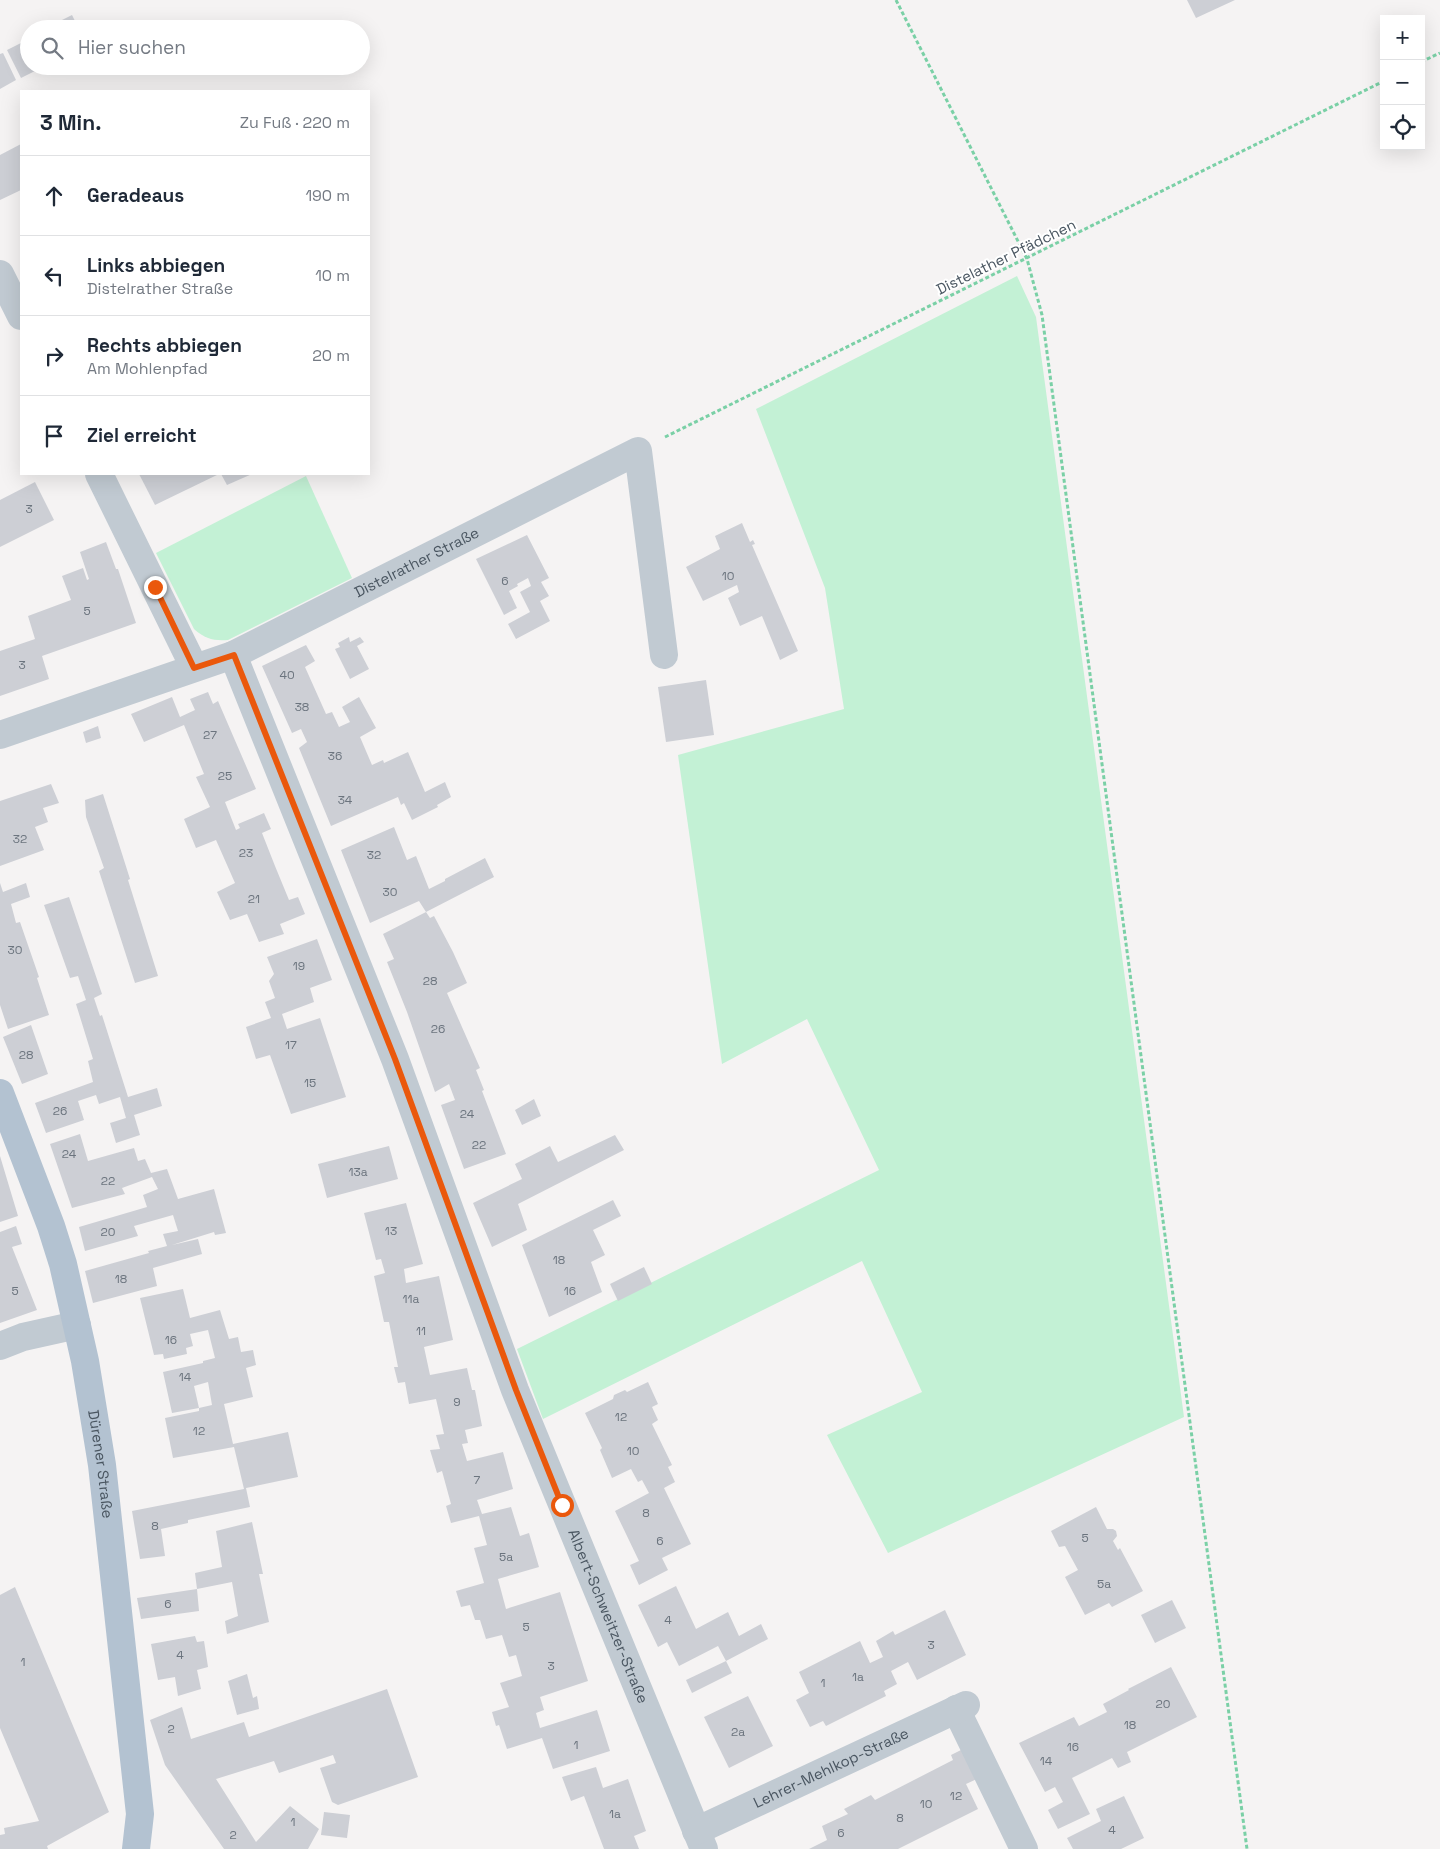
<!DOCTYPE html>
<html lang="de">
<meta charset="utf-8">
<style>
body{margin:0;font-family:"Space Grotesk",sans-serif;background:#f6f6f7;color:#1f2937}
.controls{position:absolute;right:15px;top:15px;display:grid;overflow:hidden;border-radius:0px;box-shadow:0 5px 20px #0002}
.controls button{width:45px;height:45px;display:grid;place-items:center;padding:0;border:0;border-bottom:1px solid #e0e1e3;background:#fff;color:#1f2937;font:25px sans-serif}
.stop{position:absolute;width:15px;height:15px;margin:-11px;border:4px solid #ea580c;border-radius:50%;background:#fff}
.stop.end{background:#ea580c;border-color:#fff;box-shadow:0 1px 5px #0008}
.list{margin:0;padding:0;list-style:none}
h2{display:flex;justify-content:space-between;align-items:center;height:65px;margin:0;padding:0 20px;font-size:21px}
h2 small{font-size:16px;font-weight:400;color:#747a83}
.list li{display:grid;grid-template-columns:32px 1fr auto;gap:15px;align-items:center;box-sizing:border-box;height:80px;padding:0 20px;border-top:1px solid #e0e1e3}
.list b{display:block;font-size:19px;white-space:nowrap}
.list p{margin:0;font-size:16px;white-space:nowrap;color:#747a83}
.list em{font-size:16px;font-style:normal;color:#747a83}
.icon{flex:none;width:28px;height:28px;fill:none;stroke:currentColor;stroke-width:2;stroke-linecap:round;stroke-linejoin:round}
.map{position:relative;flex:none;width:1440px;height:1849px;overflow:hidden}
.search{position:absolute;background:#fff;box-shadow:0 5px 20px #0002;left:20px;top:20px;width:350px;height:55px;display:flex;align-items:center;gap:12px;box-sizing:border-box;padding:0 18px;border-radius:28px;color:#747a83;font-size:19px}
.panel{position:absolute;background:#fff;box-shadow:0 5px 20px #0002;left:20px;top:90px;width:350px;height:385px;border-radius:0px}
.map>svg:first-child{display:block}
</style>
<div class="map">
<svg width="1440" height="1849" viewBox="0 0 1440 1849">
<rect width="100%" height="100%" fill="#f5f3f3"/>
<!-- green -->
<g fill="#c3f1d5">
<path d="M 1017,276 L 1036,317 L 1184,1417 L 888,1553 L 827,1435 L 922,1392 L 862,1261 L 543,1419 L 517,1349 L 879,1170 L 807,1019 L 722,1064 L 678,755 L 844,709 L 825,588 L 756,409 Z"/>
<path d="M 306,476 L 352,578 L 228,640 C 214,641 205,639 194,629 L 156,553 Z"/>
</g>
<!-- building -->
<g fill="#cdcfd5" fill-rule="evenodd">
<path d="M 1187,0 L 1235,0 L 1196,18 Z"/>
<path d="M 72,15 L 79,29 L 44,29 Z"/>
<path d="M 29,39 L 29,66 L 45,66 L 21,78 L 7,50 Z"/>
<path d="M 3,53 L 16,80 L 0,89 L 0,54 Z"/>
<path d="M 21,144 L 21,190 L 0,200 L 0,155 Z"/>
<path d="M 139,474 L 219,474 L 155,505 Z"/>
<path d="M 221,474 L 252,474 L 227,485 Z"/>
<path d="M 35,482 L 54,520 L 0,547 L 0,500 Z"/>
<path d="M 742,523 L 750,542 L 753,540 L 755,544 L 752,545 L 798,651 L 780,660 L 762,616 L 740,626 L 728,598 L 739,592 L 737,585 L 703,601 L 686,567 L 720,549 L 715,536 Z"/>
<path d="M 527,535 L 549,578 L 541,582 L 549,596 L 540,601 L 550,621 L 516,639 L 508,624 L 530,612 L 520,592 L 531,586 L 528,578 L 517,584 L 518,586 L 509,591 L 517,608 L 504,615 L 476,559 Z"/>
<path d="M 106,542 L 116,569 L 118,569 L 136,623 L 42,656 L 49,679 L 0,696 L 0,651 L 35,639 L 28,616 L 71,600 L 62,576 L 83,568 L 87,580 L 89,579 L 80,552 Z"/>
<path d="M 349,637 L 350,642 L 360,637 L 364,642 L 357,646 L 369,669 L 350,679 L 335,649 L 340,647 L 338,643 Z"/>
<path d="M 306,645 L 315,661 L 305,667 L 326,714 L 332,712 L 339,727 L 350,722 L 342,707 L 359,697 L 376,728 L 360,737 L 372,765 L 383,760 L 384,763 L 408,752 L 425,792 L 445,782 L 451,797 L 437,805 L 438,807 L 412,820 L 404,803 L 401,805 L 398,797 L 331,826 L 299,748 L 307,742 L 301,729 L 292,733 L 262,666 Z"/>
<path d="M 706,680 L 714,735 L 666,742 L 658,687 Z"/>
<path d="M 208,692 L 213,704 L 218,701 L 256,789 L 225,802 L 236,830 L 240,828 L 238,824 L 264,813 L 271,829 L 262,833 L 275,866 L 289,900 L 298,897 L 305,914 L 280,924 L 284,934 L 259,942 L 247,914 L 230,920 L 217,892 L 235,883 L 216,840 L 196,848 L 184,819 L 210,807 L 196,777 L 204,774 L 184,725 L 144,742 L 131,714 L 172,697 L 180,717 L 195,710 L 190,699 Z"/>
<path d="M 98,726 L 101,738 L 86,743 L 83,732 Z"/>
<path d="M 51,784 L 59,803 L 43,808 L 48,822 L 35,827 L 44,850 L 0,866 L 0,801 Z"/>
<path d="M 103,794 L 130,879 L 128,880 L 158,976 L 135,983 L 99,871 L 104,868 L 86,817 L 85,800 Z"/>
<path d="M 394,827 L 407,860 L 416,856 L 429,889 L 445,881 L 445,879 L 485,858 L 494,877 L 426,912 L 419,901 L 370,923 L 341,850 Z"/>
<path d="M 0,883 L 3,892 L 26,883 L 30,897 L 11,904 L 16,923 L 20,922 L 39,977 L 37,978 L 49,1015 L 8,1029 L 0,1005 Z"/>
<path d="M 69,897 L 102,994 L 94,998 L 100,1016 L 102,1015 L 128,1097 L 157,1088 L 162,1106 L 134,1115 L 140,1135 L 116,1143 L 110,1123 L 126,1118 L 120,1097 L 99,1104 L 96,1095 L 78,1101 L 84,1120 L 46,1133 L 35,1103 L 93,1082 L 88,1061 L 93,1059 L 76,1004 L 86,1000 L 78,976 L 70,978 L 44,905 Z"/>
<path d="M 426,912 L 430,918 L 434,916 L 453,952 L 467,983 L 447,993 L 480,1068 L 476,1070 L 484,1090 L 482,1091 L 506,1154 L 464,1169 L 441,1105 L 455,1100 L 449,1084 L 435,1092 L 407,1012 L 387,962 L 394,959 L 383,934 Z"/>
<path d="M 317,939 L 332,980 L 310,988 L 314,1002 L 282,1014 L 287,1029 L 320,1018 L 346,1097 L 291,1114 L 270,1055 L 256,1059 L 246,1027 L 271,1018 L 265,1002 L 275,998 L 269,981 L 274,974 L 267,957 Z"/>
<path d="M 31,1025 L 48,1074 L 22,1084 L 3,1037 Z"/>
<path d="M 534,1099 L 541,1116 L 522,1125 L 515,1110 Z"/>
<path d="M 80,1134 L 88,1161 L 134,1148 L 138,1161 L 145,1159 L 151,1173 L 167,1169 L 178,1199 L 214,1189 L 226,1233 L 215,1235 L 214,1232 L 172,1245 L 198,1239 L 202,1254 L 153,1268 L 157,1286 L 93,1303 L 85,1271 L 149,1253 L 148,1251 L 167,1246 L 163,1234 L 178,1231 L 173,1215 L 134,1226 L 138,1236 L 85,1251 L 79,1227 L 147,1207 L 143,1195 L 158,1189 L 152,1177 L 122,1188 L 125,1194 L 72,1208 L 50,1144 Z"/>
<path d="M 615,1135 L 624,1150 L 518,1204 L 527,1230 L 492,1247 L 473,1203 L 522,1179 L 515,1164 L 550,1146 L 558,1162 Z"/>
<path d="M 389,1146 L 398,1179 L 327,1198 L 318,1164 Z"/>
<path d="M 0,1156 L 18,1216 L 0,1222 Z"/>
<path d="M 613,1200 L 621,1216 L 593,1230 L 605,1255 L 591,1262 L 602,1292 L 549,1317 L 522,1245 Z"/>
<path d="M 406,1203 L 423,1264 L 404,1269 L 406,1283 L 439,1276 L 453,1340 L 424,1347 L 430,1375 L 467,1368 L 472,1390 L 475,1390 L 482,1426 L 465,1430 L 468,1443 L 462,1444 L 467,1461 L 503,1452 L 513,1489 L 477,1500 L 482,1514 L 511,1507 L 520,1536 L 529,1533 L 539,1567 L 498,1579 L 506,1609 L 560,1592 L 588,1681 L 540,1697 L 544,1710 L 536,1713 L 540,1728 L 597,1710 L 610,1751 L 553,1769 L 542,1738 L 507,1749 L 499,1725 L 496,1726 L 492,1712 L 509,1707 L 500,1683 L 522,1676 L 516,1655 L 509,1657 L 502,1635 L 486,1639 L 480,1620 L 475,1620 L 470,1605 L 461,1607 L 456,1591 L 484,1583 L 474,1548 L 487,1545 L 479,1516 L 451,1523 L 446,1506 L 451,1504 L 442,1471 L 437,1473 L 430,1450 L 440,1449 L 436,1435 L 444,1434 L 436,1399 L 409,1404 L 405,1382 L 398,1383 L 394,1367 L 398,1367 L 389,1322 L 384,1322 L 374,1276 L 385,1273 L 381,1259 L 376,1260 L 364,1213 Z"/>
<path d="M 16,1226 L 22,1244 L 12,1247 L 37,1310 L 0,1323 L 0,1232 Z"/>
<path d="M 644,1267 L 652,1284 L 618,1301 L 610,1284 Z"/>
<path d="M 183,1289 L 190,1318 L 220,1310 L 229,1339 L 238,1337 L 241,1352 L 253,1350 L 256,1365 L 246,1368 L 253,1397 L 224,1404 L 233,1444 L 288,1432 L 298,1477 L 246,1488 L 250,1507 L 188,1520 L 188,1523 L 161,1529 L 165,1556 L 140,1559 L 132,1511 L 244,1489 L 234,1447 L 173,1458 L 165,1418 L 199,1411 L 199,1408 L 172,1413 L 163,1372 L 203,1363 L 203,1361 L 215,1358 L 208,1330 L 190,1334 L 193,1346 L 186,1348 L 187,1354 L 164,1359 L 163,1354 L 154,1355 L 140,1298 ZM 208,1382 L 212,1405 L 199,1408 L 194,1386 Z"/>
<path d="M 648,1382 L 658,1404 L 652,1407 L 658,1420 L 652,1424 L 672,1465 L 668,1467 L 675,1482 L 664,1488 L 691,1544 L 662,1558 L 668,1570 L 639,1585 L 630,1565 L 639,1561 L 615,1511 L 649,1493 L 642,1480 L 638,1482 L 631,1469 L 612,1478 L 600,1450 L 602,1448 L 585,1413 L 613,1399 L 614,1395 L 625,1390 L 627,1392 Z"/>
<path d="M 1096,1507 L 1107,1529 L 1113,1529 L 1116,1531 L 1117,1536 L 1113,1541 L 1118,1550 L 1120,1548 L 1143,1591 L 1112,1607 L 1109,1603 L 1085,1615 L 1065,1577 L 1078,1570 L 1065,1546 L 1059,1547 L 1051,1531 Z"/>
<path d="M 252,1522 L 263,1574 L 259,1574 L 269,1622 L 227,1634 L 225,1621 L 238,1616 L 232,1582 L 197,1589 L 195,1573 L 222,1567 L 216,1531 Z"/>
<path d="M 676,1586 L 696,1629 L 728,1612 L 739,1636 L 761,1624 L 768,1639 L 726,1661 L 718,1646 L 679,1666 L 667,1642 L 658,1647 L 638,1605 Z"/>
<path d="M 15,1587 L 109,1812 L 47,1846 L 48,1849 L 0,1849 L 0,1835 L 5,1834 L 4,1828 L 39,1821 L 0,1728 L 0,1595 Z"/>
<path d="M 197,1589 L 199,1611 L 141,1619 L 137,1598 Z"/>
<path d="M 1172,1600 L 1186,1628 L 1155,1643 L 1141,1615 Z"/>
<path d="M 945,1610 L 966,1655 L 917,1680 L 908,1662 L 891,1671 L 897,1684 L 884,1691 L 886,1696 L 826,1726 L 823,1721 L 810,1727 L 796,1700 L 809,1693 L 799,1672 L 860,1641 L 870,1663 L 883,1657 L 876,1641 L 893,1631 L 895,1635 Z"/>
<path d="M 195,1636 L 197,1642 L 204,1641 L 208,1667 L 197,1670 L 201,1689 L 178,1696 L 175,1677 L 158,1680 L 151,1644 Z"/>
<path d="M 726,1661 L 732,1673 L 692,1693 L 686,1680 Z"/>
<path d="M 1171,1667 L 1197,1717 L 1127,1752 L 1131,1762 L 1118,1768 L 1112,1758 L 1072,1778 L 1090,1814 L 1058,1829 L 1048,1810 L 1063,1802 L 1055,1787 L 1045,1792 L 1019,1743 L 1074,1717 L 1079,1726 L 1107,1712 L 1103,1704 L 1129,1690 L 1128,1689 Z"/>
<path d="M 247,1674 L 253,1698 L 257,1696 L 259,1709 L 237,1715 L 228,1681 Z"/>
<path d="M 387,1689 L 418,1777 L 338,1805 L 332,1802 L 320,1768 L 336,1763 L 333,1755 L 279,1773 L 274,1761 L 216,1779 L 256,1842 L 290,1806 L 319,1829 L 308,1849 L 224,1849 L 165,1765 L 150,1720 L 182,1707 L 191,1739 L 244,1722 L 249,1737 Z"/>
<path d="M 748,1696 L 773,1746 L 729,1768 L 704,1717 Z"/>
<path d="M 965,1748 L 979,1778 L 966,1784 L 978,1809 L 898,1849 L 809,1849 L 827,1840 L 822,1826 L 848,1814 L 844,1809 L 871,1795 L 875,1800 L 953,1760 L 951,1755 Z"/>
<path d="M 596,1767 L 603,1788 L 628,1779 L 646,1831 L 634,1836 L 639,1849 L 604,1849 L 584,1796 L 571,1801 L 562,1777 Z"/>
<path d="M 1124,1796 L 1144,1838 L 1121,1849 L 1073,1849 L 1067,1838 L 1101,1821 L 1096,1809 Z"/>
<path d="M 324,1812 L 350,1815 L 347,1838 L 321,1835 Z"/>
</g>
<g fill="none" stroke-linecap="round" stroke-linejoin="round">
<!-- path -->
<g stroke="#7ad0a6" stroke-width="3" stroke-dasharray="4 2.5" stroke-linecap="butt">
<path d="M 896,0 L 1027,259 L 1042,315 L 1247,1849"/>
<path d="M 1421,62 L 1440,53"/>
<path d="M 665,437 L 1384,81"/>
</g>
<!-- minor -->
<g stroke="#c1cad2" stroke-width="28">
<path d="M 0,274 L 21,316"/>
<path d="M 99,474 L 194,667"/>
<path id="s1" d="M 233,655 L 395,1059 L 515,1390 L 704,1849"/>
<path id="s2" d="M 0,735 L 233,655 L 638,451 L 664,655"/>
<path d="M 0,1346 L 23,1337 L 77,1325"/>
<path d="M 956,1709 L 1024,1849"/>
<path id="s3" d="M 696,1831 L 966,1705"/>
</g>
<!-- major -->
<path stroke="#b3c2d1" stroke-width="28" id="s4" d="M 0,1093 L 51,1226 L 63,1264 L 85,1361 L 102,1465 L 140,1814 L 136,1849"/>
</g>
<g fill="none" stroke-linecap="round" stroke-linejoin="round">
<!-- route -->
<path stroke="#ea580c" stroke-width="6" d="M 155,587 L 194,668 L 234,655 L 395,1059 L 516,1390 L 562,1505"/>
</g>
<g text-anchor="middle" stroke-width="4" stroke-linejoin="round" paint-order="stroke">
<!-- number labels -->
<g font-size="12" fill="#6b747e">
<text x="29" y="513">3</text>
<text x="728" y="580">10</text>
<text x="505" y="585">6</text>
<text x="87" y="615">5</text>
<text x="22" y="669">3</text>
<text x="287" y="679">40</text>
<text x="302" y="711">38</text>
<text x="210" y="739">27</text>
<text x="335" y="760">36</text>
<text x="225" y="780">25</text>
<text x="345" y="804">34</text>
<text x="20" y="843">32</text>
<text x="246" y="857">23</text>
<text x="374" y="859">32</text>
<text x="390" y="896">30</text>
<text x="254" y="903">21</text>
<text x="15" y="954">30</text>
<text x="299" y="970">19</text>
<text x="430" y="985">28</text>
<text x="438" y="1033">26</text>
<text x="291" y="1049">17</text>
<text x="26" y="1059">28</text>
<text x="310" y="1087">15</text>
<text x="60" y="1115">26</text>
<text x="467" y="1118">24</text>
<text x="479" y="1149">22</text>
<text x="69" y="1158">24</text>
<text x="358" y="1176">13a</text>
<text x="108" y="1185">22</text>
<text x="391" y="1235">13</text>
<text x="108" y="1236">20</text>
<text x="559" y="1264">18</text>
<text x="121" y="1283">18</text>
<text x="15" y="1295">5</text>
<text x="570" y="1295">16</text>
<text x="411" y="1303">11a</text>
<text x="421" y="1335">11</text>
<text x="171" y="1344">16</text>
<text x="185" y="1381">14</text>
<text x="457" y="1406">9</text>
<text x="621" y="1421">12</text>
<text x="199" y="1435">12</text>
<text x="633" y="1455">10</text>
<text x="477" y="1484">7</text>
<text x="646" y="1517">8</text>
<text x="155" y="1530">8</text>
<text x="1085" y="1542">5</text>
<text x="660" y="1545">6</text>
<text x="506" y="1561">5a</text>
<text x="1104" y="1588">5a</text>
<text x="168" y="1608">6</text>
<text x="668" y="1624">4</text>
<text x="526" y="1631">5</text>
<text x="931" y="1649">3</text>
<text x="180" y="1659">4</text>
<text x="23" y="1666">1</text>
<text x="551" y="1670">3</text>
<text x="858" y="1681">1a</text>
<text x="823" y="1687">1</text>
<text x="1163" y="1708">20</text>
<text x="1130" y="1729">18</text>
<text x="171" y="1733">2</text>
<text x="738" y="1736">2a</text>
<text x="576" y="1749">1</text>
<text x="1073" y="1751">16</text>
<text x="1046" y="1765">14</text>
<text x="956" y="1800">12</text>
<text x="926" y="1808">10</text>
<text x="615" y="1818">1a</text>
<text x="900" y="1822">8</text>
<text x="293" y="1826">1</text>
<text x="1112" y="1834">4</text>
<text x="841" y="1837">6</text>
<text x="233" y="1839">2</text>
</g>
<!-- street labels -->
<g font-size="15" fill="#4a5661" stroke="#fff">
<text transform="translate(1006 257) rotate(-26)" y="5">Distelather Pfädchen</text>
<text dy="5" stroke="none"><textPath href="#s2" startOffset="452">Distelrather Straße</textPath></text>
<text dy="5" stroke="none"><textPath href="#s4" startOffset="386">Dürener Straße</textPath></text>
<text dy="5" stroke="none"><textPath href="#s1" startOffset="1032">Albert-Schweitzer-Straße</textPath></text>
<text dy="5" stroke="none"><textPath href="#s3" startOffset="149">Lehrer-Mehlkop-Straße</textPath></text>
</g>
</g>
</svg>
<div class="controls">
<button>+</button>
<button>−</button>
<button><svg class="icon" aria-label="locate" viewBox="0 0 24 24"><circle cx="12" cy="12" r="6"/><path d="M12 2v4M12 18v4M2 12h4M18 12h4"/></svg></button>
</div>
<div class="stop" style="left:562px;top:1505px"></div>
<div class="stop end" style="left:155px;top:587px"></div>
<div class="search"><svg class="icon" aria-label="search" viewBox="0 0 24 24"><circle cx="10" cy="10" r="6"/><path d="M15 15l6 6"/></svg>Hier suchen</div>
<section class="panel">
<h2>3 Min.<small>Zu Fuß · 220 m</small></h2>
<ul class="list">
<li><svg class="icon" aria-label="ahead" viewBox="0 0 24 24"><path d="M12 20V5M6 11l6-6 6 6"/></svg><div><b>Geradeaus</b></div><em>190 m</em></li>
<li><svg class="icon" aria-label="left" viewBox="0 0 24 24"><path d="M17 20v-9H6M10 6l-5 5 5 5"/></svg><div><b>Links abbiegen</b><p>Distelrather Straße</p></div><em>10 m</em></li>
<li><svg class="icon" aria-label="right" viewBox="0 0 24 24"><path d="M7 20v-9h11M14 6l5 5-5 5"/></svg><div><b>Rechts abbiegen</b><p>Am Mohlenpfad</p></div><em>20 m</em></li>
<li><svg class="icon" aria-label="arrive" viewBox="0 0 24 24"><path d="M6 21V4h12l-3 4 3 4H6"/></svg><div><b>Ziel erreicht</b></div></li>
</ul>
</section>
</div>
